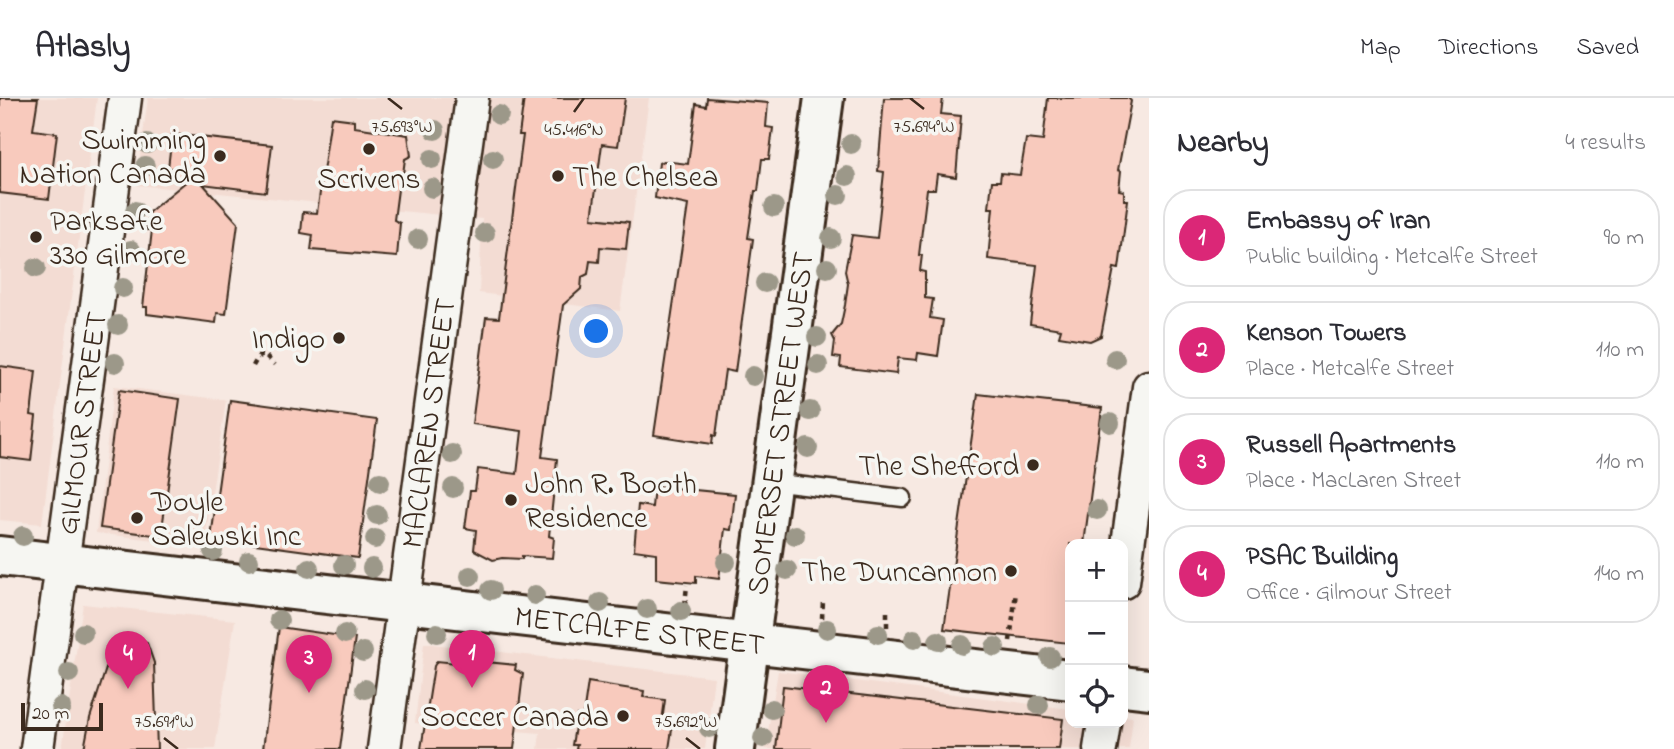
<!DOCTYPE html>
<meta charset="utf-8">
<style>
body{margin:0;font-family:"Indie Flower",sans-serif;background:#f7f7f7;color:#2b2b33}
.controls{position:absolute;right:21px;bottom:21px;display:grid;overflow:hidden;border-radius:14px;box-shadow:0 7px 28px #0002}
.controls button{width:63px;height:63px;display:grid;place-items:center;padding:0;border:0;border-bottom:2px solid #e1e1e2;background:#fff;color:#2b2b33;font:35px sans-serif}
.scale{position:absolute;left:21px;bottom:18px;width:82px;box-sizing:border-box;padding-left:7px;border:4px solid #3b2a1e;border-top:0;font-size:19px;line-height:24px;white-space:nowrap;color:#3b2a1e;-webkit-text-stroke:5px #f6f6f2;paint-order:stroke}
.you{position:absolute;left:597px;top:234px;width:24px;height:24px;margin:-18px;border:5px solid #fff;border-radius:50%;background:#1a73e8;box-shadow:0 0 0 10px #1a73e833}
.badge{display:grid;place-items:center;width:46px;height:46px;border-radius:50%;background:#db2777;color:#fff;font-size:23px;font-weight:700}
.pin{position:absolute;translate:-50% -58px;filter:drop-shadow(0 2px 4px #0008)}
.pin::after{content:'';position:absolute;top:37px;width:24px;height:21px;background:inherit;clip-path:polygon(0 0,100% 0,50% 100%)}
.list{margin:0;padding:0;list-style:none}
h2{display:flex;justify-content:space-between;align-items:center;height:91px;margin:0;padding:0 28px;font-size:30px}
h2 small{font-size:23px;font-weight:400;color:#7c7c81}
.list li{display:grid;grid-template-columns:46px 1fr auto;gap:21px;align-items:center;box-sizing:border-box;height:98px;margin:0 14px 14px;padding:0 14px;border:2px solid #e1e1e2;border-radius:28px}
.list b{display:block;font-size:26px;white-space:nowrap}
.list p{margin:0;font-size:23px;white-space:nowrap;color:#7c7c81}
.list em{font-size:23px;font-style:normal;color:#7c7c81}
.icon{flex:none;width:38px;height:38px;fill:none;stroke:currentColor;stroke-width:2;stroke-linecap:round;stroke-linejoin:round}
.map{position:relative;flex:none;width:1149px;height:651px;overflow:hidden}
header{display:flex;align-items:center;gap:42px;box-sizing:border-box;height:98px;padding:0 35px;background:#fff;border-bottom:2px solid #e1e1e2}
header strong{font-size:33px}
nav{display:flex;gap:38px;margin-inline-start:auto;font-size:24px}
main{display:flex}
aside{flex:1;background:#fff}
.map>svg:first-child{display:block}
</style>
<header>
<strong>Atlasly</strong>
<nav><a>Map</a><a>Directions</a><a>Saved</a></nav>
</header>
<main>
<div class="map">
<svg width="1149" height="651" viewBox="0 0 1149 651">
<rect width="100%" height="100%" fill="#f7e9e2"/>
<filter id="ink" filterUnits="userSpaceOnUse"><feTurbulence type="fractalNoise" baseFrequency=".0143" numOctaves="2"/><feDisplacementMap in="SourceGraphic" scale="14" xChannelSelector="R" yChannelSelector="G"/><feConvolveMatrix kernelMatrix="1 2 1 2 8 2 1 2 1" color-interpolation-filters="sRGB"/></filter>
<g filter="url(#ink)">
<!-- built -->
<g fill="#f3dcd3">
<path d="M 0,0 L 97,0 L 42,426 L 0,422 Z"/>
<path d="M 148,0 L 649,0 L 620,213 L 479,195 L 482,121 L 136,87 Z"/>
<path d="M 114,288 L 226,302 L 204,448 L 96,435 Z"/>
<path d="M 83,506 L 235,522 L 215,651 L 62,651 Z"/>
<path d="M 424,545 L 714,579 L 705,651 L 538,651 L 540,635 L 415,625 Z"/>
<path d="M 778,573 L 1070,611 L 1070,625 L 1123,625 L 1123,618 L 1133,619 L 1129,651 L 765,651 Z"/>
</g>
<!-- building -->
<g fill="#f8cabd" stroke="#3b2a1e" stroke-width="2">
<path d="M 0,0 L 38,0 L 33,32 L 57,35 L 49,101 L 0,95 Z"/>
<path d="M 524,0 L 625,0 L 618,48 L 602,46 L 592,120 L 629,124 L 626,151 L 600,149 L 599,164 L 590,163 L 588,176 L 582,179 L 581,191 L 563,207 L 542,359 L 557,361 L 549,438 L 554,440 L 552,460 L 522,458 L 522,461 L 502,460 L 493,462 L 474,452 L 476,432 L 465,430 L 470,393 L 475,393 L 478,371 L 517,376 L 522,333 L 472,326 L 486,219 L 499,220 L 523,37 L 519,37 Z"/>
<path d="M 707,0 L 768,5 L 766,29 L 773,30 L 769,61 L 762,61 L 758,93 L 755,93 L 748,140 L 753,141 L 735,274 L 725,272 L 716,338 L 713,337 L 712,346 L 654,337 L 688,107 L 655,100 L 659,65 L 663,63 L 688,66 L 696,6 L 706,8 Z"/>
<path d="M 884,0 L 943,0 L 941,16 L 961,18 L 956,79 L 937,76 L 935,91 L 927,91 L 919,157 L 922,157 L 920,173 L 925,174 L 925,200 L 933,201 L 930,220 L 943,222 L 938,258 L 918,255 L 917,262 L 898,260 L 896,276 L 840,269 L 841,260 L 833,259 L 835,243 L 832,237 L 841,226 L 845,207 L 848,186 L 845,173 L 852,137 L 877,140 L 884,74 L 878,73 Z"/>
<path d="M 1048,0 L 1128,0 L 1131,3 L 1118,72 L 1121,73 L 1119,92 L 1124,93 L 1124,102 L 1128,102 L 1119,171 L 1114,170 L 1101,238 L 1090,243 L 1059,238 L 1061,231 L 1030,226 L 1037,167 L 988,161 L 993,110 L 989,110 L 992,83 L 1000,83 L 1001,75 L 1020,77 L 1026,41 L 1043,43 Z"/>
<path d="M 331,19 L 354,22 L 354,29 L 408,37 L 411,58 L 405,61 L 403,76 L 400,76 L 394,122 L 400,125 L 397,159 L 311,152 L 313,137 L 301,135 L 303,114 L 317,115 Z"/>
<path d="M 172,36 L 272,47 L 266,94 L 203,86 L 238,125 L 226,216 L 217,215 L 216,225 L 147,216 L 147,209 L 143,209 L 152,132 L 146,132 L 149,114 L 199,73 L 168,70 Z"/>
<path d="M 0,268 L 36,273 L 31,317 L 36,318 L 31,363 L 0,359 Z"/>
<path d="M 119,292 L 180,301 L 161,438 L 100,430 Z"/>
<path d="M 978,296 L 1102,310 L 1084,446 L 1070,446 L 1069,545 L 944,531 Z"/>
<path d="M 230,302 L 377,322 L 358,460 L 211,440 Z"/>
<path d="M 654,388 L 735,396 L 731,432 L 725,431 L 719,481 L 696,478 L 696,485 L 656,481 L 656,455 L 634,452 L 638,407 L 652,409 Z"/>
<path d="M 279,529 L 355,540 L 340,651 L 263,651 Z"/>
<path d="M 130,540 L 147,545 L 154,565 L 157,651 L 84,651 L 90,620 L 112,552 L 118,545 Z"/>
<path d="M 456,561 L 516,567 L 515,572 L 523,576 L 514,651 L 421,651 L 434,568 L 437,563 L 456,565 Z"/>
<path d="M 588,584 L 644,593 L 643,599 L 665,602 L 662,623 L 673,625 L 669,651 L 576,651 L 577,647 L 572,647 L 577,617 L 583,618 Z"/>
<path d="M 783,588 L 1063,621 L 1059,651 L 776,651 Z"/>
</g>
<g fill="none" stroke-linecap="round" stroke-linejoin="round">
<defs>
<path id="lane" d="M 771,384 L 903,400"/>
<g id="street">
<path d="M 1123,484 L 1149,289"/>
<path id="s1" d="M 37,651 L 125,0"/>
<path id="s2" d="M 384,651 L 472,0"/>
<path d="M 1100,651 L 1104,625"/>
</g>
<g id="secondary">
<path id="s3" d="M 0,458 L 1070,582"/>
<path d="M 1123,588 L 1149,591"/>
<path id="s4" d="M 735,651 L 824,0"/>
</g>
</defs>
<!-- lane casing -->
<use href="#lane" stroke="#3b2a1e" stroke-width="21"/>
<!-- street casing -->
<use href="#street" stroke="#3b2a1e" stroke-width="37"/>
<!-- secondary casing -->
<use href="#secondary" stroke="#3b2a1e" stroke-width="44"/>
<!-- path -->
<g stroke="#3b2a1e" stroke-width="4.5" stroke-dasharray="5 5" stroke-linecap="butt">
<path d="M 253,268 L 258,259 L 265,257 L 275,267"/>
<path d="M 685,507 L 687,487"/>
<path d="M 822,520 L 823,503"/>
<path d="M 887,529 L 887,513"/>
<path d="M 1010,543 L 1016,494"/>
</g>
<!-- lane -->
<use href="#lane" stroke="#f6f6f2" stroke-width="16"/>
<!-- street -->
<use href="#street" stroke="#f6f6f2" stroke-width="32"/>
<!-- secondary -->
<use href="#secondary" stroke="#f6f6f2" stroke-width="38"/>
</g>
<!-- trees -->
<g fill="#9c9889">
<circle cx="499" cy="17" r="10"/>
<circle cx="435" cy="32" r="10"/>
<circle cx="147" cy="46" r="10"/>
<circle cx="851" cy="46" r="10"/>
<circle cx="432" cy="61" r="10"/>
<circle cx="493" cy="61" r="10"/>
<circle cx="145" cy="68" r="10"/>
<circle cx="847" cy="78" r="10"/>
<circle cx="432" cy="90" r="10"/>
<circle cx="838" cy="97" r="10"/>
<circle cx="774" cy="109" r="10"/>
<circle cx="135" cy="113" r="10"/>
<circle cx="485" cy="135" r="10"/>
<circle cx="831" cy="140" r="10"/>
<circle cx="418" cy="141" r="10"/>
<circle cx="131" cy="152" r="10"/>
<circle cx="36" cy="170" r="10"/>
<circle cx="827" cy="170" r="10"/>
<circle cx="765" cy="185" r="10"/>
<circle cx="123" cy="190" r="10"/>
<circle cx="118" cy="227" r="10"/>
<circle cx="817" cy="239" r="10"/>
<circle cx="1115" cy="261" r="10"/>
<circle cx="115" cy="265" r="10"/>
<circle cx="818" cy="267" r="10"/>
<circle cx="753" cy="278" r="10"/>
<circle cx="810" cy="313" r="10"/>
<circle cx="1110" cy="325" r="10"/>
<circle cx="808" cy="350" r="10"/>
<circle cx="452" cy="356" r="10"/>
<circle cx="380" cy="384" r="10"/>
<circle cx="453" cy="390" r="10"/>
<circle cx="1097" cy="412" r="10"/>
<circle cx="377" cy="417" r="10"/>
<circle cx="795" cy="437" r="10"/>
<circle cx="23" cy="438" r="10"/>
<circle cx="375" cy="441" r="10"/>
<circle cx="213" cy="453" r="10"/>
<circle cx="249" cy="463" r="10"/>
<circle cx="726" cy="464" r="10"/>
<circle cx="344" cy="467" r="10"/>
<circle cx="309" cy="470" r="10"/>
<circle cx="372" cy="470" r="10"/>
<circle cx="787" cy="472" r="10"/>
<circle cx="470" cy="478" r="10"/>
<circle cx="491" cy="492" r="10"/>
<circle cx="535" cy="497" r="10"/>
<circle cx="600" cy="505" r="10"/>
<circle cx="647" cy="511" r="10"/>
<circle cx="681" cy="513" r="10"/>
<circle cx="279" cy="522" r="10"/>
<circle cx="827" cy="531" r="10"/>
<circle cx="83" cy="535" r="10"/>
<circle cx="437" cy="535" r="10"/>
<circle cx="345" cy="536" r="10"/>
<circle cx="878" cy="536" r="10"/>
<circle cx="914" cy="541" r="10"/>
<circle cx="938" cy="543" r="10"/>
<circle cx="962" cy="547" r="10"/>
<circle cx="995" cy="549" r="10"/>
<circle cx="363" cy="554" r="10"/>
<circle cx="1050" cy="559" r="10"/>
<circle cx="69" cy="575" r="10"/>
<circle cx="365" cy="591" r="10"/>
<circle cx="1039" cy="607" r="10"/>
<circle cx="61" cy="609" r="10"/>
<circle cx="772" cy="611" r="10"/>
<circle cx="709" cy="630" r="10"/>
<circle cx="763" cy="640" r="10"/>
</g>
</g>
<!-- ticks -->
<path fill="none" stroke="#3b2a1e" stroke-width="2.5" d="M 388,0 L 402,11M 910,0 L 924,11M 574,14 L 584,0M 164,640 L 178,651M 686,640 L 700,651"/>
<!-- markers -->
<g fill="#3b2a1e" stroke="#f6f6f2" stroke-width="2.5">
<circle cx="369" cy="51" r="7"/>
<circle cx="220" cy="58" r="7"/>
<circle cx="558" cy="78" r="7"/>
<circle cx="36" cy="139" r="7"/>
<circle cx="339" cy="240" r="7"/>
<circle cx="1033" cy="367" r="7"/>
<circle cx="511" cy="402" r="7"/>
<circle cx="137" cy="420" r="7"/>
<circle cx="1011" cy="473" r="7"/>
<circle cx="623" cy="618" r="7"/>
</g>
<g text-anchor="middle" stroke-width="7" stroke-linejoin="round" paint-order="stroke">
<!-- poi labels -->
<g font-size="30" fill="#3b2a1e" stroke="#f6f6f2" text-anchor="end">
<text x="206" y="51">Swimming<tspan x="206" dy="34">Nation Canada</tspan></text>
<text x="572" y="88" text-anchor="start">The Chelsea</text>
<text x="369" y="90" text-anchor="middle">Scrivens</text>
<text x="50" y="132" text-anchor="start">Parksafe<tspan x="50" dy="34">330 Gilmore</tspan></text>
<text x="325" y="250">Indigo</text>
<text x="1019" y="377">The Shefford</text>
<text x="525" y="395" text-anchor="start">John R. Booth<tspan x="525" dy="34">Residence</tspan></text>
<text x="151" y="413" text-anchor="start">Doyle<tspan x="151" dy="34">Salewski Inc</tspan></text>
<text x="997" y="483">The Duncannon</text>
<text x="609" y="628">Soccer Canada</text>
</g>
<!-- street labels -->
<g font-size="30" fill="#3b2a1e" stroke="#f6f6f2">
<text dy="10" stroke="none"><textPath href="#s1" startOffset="329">GILMOUR STREET</textPath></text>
<text dy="10" stroke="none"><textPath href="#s2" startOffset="329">MACLAREN STREET</textPath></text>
<text dy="10" stroke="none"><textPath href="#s4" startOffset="329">SOMERSET STREET WEST</textPath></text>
<text dy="10" stroke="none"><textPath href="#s3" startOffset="644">METCALFE STREET</textPath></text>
</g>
</g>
<g font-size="18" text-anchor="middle" fill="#3b2a1e" stroke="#f6f6f2" stroke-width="7" stroke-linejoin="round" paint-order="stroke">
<text x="402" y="34">75.693°W</text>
<text x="924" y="34">75.694°W</text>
<text x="574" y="37">45.416°N</text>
<text x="164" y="629">75.691°W</text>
<text x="686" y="629">75.692°W</text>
</g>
</svg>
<div class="controls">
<button>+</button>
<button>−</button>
<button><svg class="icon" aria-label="locate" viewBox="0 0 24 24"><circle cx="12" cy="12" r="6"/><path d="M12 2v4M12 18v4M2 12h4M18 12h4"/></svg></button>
</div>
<div class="scale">20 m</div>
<div class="you"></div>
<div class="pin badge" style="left:472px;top:590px">1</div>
<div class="pin badge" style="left:826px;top:625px">2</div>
<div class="pin badge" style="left:309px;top:595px">3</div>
<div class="pin badge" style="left:128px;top:591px">4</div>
</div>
<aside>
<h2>Nearby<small>4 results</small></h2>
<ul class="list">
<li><span class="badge">1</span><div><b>Embassy of Iran</b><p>Public building · Metcalfe Street</p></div><em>90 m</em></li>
<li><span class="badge">2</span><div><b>Kenson Towers</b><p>Place · Metcalfe Street</p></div><em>110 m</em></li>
<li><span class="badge">3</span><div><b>Russell Apartments</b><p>Place · MacLaren Street</p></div><em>110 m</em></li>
<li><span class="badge">4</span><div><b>PSAC Building</b><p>Office · Gilmour Street</p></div><em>140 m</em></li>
</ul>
</aside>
</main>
